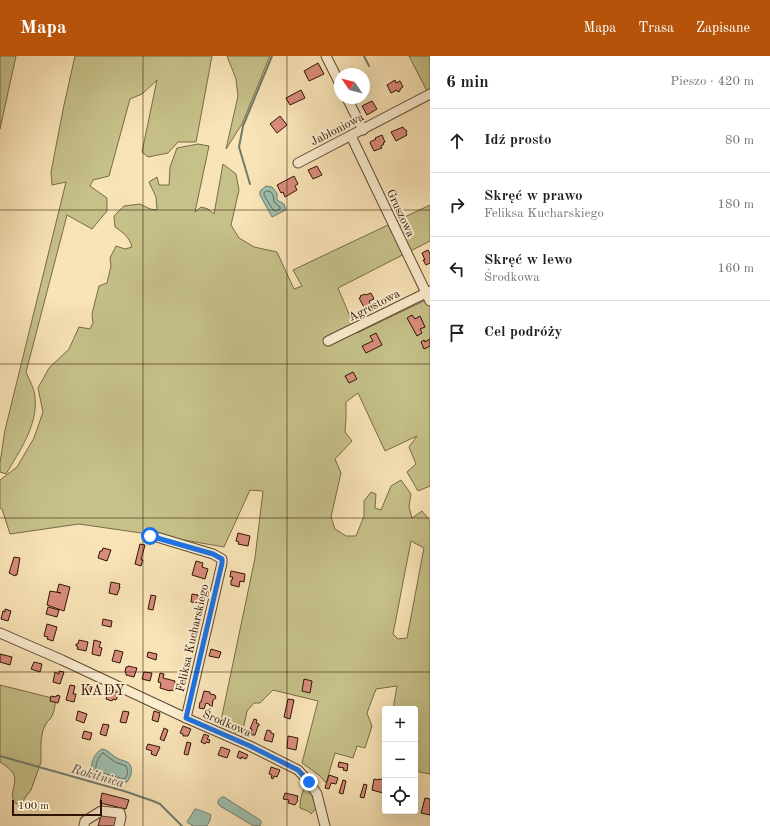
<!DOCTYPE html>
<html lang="pl">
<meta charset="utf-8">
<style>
body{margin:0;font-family:"Old Standard TT",serif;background:#f2f2f2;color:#202124}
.controls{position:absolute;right:12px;bottom:12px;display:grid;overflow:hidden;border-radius:4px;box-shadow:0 4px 16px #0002}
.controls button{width:36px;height:36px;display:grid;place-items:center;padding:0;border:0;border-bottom:1px solid #e0e0e0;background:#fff;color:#202124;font:20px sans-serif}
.compass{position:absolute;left:334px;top:12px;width:36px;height:36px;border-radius:50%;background:#fff;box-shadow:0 4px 16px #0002;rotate:305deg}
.scale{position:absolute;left:12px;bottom:10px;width:90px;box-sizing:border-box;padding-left:4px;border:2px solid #2e1404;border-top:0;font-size:11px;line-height:14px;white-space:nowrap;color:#2e1404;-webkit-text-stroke:3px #fbedd0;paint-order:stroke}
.stop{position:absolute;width:12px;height:12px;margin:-9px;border:3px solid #1a73e8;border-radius:50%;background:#fff}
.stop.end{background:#1a73e8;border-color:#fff;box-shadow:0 1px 4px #0008}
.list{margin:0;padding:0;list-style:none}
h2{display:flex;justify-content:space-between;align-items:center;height:52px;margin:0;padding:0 16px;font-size:17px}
h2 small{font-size:13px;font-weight:400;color:#757577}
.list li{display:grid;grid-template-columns:26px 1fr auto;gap:12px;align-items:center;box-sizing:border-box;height:64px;padding:0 16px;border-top:1px solid #e0e0e0}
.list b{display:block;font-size:15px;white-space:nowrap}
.list p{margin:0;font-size:13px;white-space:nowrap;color:#757577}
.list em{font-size:13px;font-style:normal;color:#757577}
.icon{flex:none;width:22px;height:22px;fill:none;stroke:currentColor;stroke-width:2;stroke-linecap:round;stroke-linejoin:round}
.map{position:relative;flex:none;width:430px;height:770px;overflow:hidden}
header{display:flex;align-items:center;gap:24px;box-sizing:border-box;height:56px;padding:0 20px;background:#b45309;color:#fff}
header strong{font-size:19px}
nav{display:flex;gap:22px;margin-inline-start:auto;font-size:14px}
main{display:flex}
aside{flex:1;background:#fff}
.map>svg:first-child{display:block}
</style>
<header>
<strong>Mapa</strong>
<nav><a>Mapa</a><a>Trasa</a><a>Zapisane</a></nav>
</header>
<main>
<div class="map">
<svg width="430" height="770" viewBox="0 0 430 770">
<rect width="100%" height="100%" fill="#f9e4b7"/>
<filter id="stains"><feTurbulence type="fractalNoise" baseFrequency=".005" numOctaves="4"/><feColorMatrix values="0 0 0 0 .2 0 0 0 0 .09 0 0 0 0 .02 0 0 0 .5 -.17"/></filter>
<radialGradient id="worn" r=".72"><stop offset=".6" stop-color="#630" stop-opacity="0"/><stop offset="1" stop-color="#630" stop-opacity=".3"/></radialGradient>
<!-- green -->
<g fill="#c6c189" stroke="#7a6a46" fill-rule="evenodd">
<path d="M 0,0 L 16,0 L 0,73 Z"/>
<path d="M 75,0 L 212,0 L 196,86 L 178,86 L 168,97 L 148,101 L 142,96 L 157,24 L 142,38 L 130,43 L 109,120 L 93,124 L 90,130 L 107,142 L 107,155 L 92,173 L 67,159 L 26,316 C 29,324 35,333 35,342 C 38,369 19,396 6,418 L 0,416 L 0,407 L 5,374 L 66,126 L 52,129 L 51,116 L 64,49 Z"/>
<path d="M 227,0 L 270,0 L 242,68 L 226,93 L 238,40 L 236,23 Z"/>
<path d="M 409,0 L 430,0 L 430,41 Z"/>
<path d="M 198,88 L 209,90 L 195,156 L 201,151 L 208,153 L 214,158 L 223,108 L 236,118 L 239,134 L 231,169 L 239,182 L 254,191 L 277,196 L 294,233 L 302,230 L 293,214 L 430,149 L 430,185 L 338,232 L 357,277 L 430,242 L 430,430 L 418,435 L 407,416 L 416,408 L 409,391 L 417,380 L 385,395 L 358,337 L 346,346 L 346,362 L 345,376 L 352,385 L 335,403 L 341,417 L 331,461 L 335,473 L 346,480 L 356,480 L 364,460 L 364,445 L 371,436 L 376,438 L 375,452 L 381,454 L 391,430 L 401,424 L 411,438 L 409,451 L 412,462 L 422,455 L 430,465 L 430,718 L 415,715 L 415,653 L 393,653 L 397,630 L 376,633 L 367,657 L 372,670 L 365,692 L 357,690 L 353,702 L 335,697 L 326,727 L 319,719 L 302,707 L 318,645 L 273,634 L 260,647 L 254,647 L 247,655 L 241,683 L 219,674 L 255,502 L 263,435 L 250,434 L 224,491 L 155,479 L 79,468 L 10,478 L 2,453 L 0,452 L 0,424 L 17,411 L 34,382 L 43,356 L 38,332 L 49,312 L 69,293 L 79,271 L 90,273 L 93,267 L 92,258 L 99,230 L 107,227 L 111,210 L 110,202 L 116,190 L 125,193 L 132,191 C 129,181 124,177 115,171 L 114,160 L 124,150 L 140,148 L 150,153 L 157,154 L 156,141 L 149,126 L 157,121 L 159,129 L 169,129 L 170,111 L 177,92 ZM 411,485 L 424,492 L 407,582 L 398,583 L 393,578 Z"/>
<path d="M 0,629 L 56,643 L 54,655 L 51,662 L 47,666 L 43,674 L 41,685 L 41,706 L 31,734 L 22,746 L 16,748 C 7,739 19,727 13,717 C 10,712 4,709 0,706 Z"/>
<path d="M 307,728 L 309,729 L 317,751 L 311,758 L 308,755 L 300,752 C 300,744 302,734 307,728 Z"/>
</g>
<!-- water -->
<g fill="#9ebfaf" stroke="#717b6b">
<path d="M 266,130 L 272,131 L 277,137 L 277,144 L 284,148 L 286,154 L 272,161 L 260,139 L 260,135 Z"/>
<path d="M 102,693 C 108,694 111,698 115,701 C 119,704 123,704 127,706 C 134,710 132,720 127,726 L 122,727 L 94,718 C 88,711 94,697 102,693 Z"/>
<path d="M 222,741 L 224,741 L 260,764 L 261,765 L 261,767 L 260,770 L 252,769 L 220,750 L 218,747 C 218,744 219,743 222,741 Z"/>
<path d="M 195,753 C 198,753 209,758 211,759 L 210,764 L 207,770 L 193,770 L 187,766 Z"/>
</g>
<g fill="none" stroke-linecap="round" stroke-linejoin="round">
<!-- shore -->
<g stroke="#666a5a" stroke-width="1">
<path d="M 267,135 L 271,136 L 273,139 L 274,146 L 280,151 L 280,153 L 276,155 L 273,154 L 264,139 L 264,137 Z"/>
<path d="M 103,697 L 115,706 L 126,710 C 128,714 128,719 125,722 L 123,723 L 96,715 C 95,709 98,700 103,697 Z"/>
</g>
<!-- stream -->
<g stroke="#717b6b" stroke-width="2">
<path d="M 364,0 L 369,10"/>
<path d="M 250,128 L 239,91 L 243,70 L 272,0"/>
<path d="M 0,700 L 124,735 L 153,745 L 160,748 L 182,770"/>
</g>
</g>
<!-- building -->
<g fill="#d98c7c" stroke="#2e1404">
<path d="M 318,7 L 324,18 L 309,25 L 304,15 Z"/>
<path d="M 395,24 L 396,27 L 400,25 L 403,31 L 400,33 L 400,35 L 398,36 L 397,34 L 391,37 L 387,29 Z"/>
<path d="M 301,34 L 305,42 L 290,49 L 286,42 Z"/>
<path d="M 372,45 L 377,53 L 367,59 L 362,50 Z"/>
<path d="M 280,60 L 287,69 L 277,77 L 270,68 Z"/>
<path d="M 403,71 L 404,73 L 406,74 L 407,75 L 406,77 L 407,79 L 396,85 L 391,76 Z"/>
<path d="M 382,79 L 385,86 L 383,87 L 384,88 L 381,90 L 382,92 L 374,95 L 371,89 L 370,86 L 376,83 L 375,82 Z"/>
<path d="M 317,110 L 322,119 L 313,123 L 308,114 Z"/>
<path d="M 294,120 L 298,128 L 295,130 L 297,134 L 285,141 L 283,136 L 281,137 L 277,129 Z"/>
<path d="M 428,194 L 430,198 L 430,207 L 426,209 L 423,204 L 425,204 L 422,197 Z"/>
<path d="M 371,237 L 374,243 L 369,245 L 371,250 L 365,253 L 359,242 L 361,241 L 360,240 L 365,238 L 366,239 Z"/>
<path d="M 412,259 L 415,263 L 420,260 L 425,271 L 420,273 L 422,277 L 417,280 L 407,262 Z"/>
<path d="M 376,277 L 382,289 L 366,297 L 362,290 L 373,285 L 370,280 Z"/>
<path d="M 430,283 L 430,290 L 424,293 L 421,286 L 424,284 L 425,286 Z"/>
<path d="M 353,316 L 357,323 L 349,327 L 345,320 Z"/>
<path d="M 238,477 L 250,480 L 248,490 L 238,488 L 239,486 L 236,485 Z"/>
<path d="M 140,488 L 145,489 L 141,504 L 143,504 L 141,510 L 135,508 Z"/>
<path d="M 103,492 L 111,494 L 107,505 L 98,502 L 100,495 L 102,495 Z"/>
<path d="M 14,501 L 20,502 L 17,519 L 15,519 L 15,520 L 9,517 Z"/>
<path d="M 196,505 L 203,507 L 202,511 L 208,513 L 205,523 L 192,519 Z"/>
<path d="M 231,515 L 245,518 L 244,526 L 240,525 L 239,531 L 231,529 L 231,524 L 232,524 L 233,521 L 230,521 Z"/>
<path d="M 111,526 L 120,528 L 119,531 L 120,531 L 117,539 L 109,537 Z"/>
<path d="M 59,528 L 70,531 L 64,555 L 47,549 L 50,535 L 61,537 L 57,536 Z"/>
<path d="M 192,538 L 198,539 L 198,542 L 199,542 L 198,547 L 191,546 Z"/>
<path d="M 151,539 L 156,540 L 153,554 L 148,553 Z"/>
<path d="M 48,551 L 59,554 L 57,561 L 46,558 Z"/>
<path d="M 5,553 L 11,555 L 8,565 L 1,563 L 3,555 L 5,556 Z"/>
<path d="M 103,563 L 112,565 L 111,571 L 102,569 Z"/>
<path d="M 47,568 L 57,571 L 53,585 L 47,583 L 48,581 L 44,580 Z"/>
<path d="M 79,584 L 88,586 L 86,595 L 77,593 L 78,591 L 76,590 L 76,588 L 78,588 Z"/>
<path d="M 94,584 L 101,586 L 99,591 L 102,592 L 100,600 L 92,598 Z"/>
<path d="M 211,593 L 221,596 L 219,602 L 209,600 Z"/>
<path d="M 115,594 L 123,596 L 120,607 L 112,605 Z"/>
<path d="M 148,596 L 157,598 L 156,604 L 147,601 Z"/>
<path d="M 0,598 L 12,601 L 10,609 L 0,606 Z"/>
<path d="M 34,606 L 42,608 L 40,616 L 31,613 Z"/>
<path d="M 128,610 L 137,612 L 134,621 L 126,619 L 126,617 L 125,616 L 126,611 L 128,611 Z"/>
<path d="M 59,615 L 64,616 L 60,628 L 53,626 L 55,616 L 59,618 Z"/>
<path d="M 144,616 L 152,617 L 150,625 L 142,623 Z"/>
<path d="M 160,617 L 164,618 L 163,622 L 175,625 L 175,628 L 177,629 L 175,635 L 170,634 L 170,635 L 160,632 L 161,627 L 158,626 Z"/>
<path d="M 304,623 L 312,625 L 310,637 L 302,635 Z"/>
<path d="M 84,628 L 92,631 L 90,637 L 82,635 Z"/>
<path d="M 70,629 L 75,630 L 73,638 L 76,638 L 74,646 L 66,644 Z"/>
<path d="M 109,634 L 119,637 L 116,644 L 113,643 L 112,645 L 106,643 Z"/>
<path d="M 204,635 L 210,636 L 210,638 L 215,639 L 216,642 L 213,644 L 212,651 L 210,650 L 209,648 L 206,647 L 204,653 L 199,652 L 200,646 L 201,646 Z"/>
<path d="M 57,639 L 60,640 L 58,647 L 50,645 L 51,640 L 56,641 Z"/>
<path d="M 288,643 L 294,644 L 290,663 L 284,661 Z"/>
<path d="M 78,655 L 87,658 L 84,667 L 76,664 Z"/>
<path d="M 123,655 L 129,656 L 126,667 L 120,666 Z"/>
<path d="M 154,655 L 160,657 L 158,666 L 152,664 Z"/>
<path d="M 254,663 L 257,664 L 256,667 L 259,668 L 259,670 L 258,670 L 255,679 L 251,679 L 252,673 L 250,673 Z"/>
<path d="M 103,668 L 109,669 L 106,680 L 100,678 Z"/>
<path d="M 183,670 L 191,673 L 188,680 L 183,680 L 183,678 L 180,677 Z"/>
<path d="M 164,672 L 168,674 L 164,685 L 160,683 Z"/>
<path d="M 267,674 L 271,675 L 271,677 L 274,678 L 272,686 L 264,684 Z"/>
<path d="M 84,675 L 92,677 L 90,684 L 82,682 Z"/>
<path d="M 204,678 L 209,680 L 207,683 L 210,684 L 209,687 L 206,686 L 205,688 L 201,686 Z"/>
<path d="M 288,680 L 298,682 L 296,694 L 287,692 Z"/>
<path d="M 187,686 L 191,687 L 188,699 L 184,698 Z"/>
<path d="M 148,688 L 160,691 L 156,700 L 151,698 L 152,695 L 146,693 Z"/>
<path d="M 221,691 L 230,694 L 227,702 L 218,699 Z"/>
<path d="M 239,695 L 248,699 L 246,703 L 241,701 L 241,703 L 237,701 Z"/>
<path d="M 339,706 L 348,708 L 347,715 L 343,714 L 344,712 L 338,711 Z"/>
<path d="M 271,711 L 280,714 L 277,721 L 274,720 L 273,723 L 271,722 L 272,719 L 269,718 Z"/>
<path d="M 329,719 L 338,722 L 336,728 L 331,727 L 329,733 L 325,732 Z"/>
<path d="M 374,723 L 378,724 L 379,723 L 384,724 L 383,725 L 385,725 L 385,733 L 383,737 L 372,734 Z"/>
<path d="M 343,724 L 346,725 L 343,738 L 339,737 Z"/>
<path d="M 364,728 L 367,729 L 364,742 L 360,741 Z"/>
<path d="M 102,737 L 129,744 L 126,753 L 100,747 Z"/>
<path d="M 285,737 L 298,740 L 297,743 L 298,744 L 295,749 L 288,747 L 289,744 L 283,743 Z"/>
<path d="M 425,742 L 430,743 L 430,759 L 421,757 Z"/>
<path d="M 102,756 L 119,761 L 117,770 L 98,770 Z"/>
</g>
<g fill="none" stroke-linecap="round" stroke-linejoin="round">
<defs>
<g id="minor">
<path d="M 326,0 L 340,28"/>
<path d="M 347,42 L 363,74"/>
<path d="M 351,80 L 430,245"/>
<path d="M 298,107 L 430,38"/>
<path d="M 328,285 L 430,235"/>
<path d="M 150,479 L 213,498 L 222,503 L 222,507 L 186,662"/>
<path d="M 0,577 L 62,604 L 186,662 L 250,690 L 298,714 L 309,726 L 317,738 L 325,770"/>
<path d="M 84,770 L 85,765 L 101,755 L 120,757 L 121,761 L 119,770"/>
</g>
</defs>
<!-- minor casing -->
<use href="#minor" stroke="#614831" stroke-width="11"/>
<!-- minor -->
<use href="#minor" stroke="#fbedd0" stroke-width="9"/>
</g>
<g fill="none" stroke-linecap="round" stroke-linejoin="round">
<!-- route -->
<path stroke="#1a73e8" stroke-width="5" d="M 150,480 L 213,498 L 222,503 L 222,507 L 186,662 L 250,690 L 298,714 L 309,726"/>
</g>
<!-- grid -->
<path fill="none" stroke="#2e1404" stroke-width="1" stroke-opacity="0.55" d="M 143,0 L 143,770M 287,0 L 287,770M 0,154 L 430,154M 0,308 L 430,308M 0,462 L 430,462M 0,616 L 430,616"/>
<g text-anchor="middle" stroke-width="4" stroke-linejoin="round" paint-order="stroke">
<!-- street labels -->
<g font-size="12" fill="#2e1404" stroke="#fbedd0">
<text transform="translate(337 73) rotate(-27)" y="4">Jabłoniowa</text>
<text transform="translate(401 157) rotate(65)" y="4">Gruszowa</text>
<text transform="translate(374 249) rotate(-27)" y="4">Agrestowa</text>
<text transform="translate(192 582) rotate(-77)" y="4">Feliksa Kucharskiego</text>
<text transform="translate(227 667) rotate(23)" y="4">Środkowa</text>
</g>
<!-- water labels -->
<g font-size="13" font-style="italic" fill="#555040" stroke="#fbedd0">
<text transform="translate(98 719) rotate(16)" y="5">Rokitnica</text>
</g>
<!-- quarter labels -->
<g font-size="14" letter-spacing="1" fill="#2e1404" stroke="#fbedd0">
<text x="103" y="639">KADY</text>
</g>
</g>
<rect width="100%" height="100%" filter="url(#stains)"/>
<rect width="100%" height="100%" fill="url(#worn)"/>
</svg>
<div class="controls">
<button>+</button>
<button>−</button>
<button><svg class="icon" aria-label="locate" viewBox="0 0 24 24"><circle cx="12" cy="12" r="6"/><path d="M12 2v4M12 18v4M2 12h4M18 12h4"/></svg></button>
</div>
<svg class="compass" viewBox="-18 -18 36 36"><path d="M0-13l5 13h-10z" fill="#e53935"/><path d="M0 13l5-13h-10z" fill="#757577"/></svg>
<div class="scale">100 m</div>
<div class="stop" style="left:150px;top:480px"></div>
<div class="stop end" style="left:309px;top:726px"></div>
</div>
<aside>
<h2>6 min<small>Pieszo · 420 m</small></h2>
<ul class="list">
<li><svg class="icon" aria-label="ahead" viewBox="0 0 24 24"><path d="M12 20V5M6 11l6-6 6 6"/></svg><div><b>Idź prosto</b></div><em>80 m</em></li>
<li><svg class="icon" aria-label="right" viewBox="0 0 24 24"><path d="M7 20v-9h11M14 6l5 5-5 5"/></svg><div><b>Skręć w prawo</b><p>Feliksa Kucharskiego</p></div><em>180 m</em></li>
<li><svg class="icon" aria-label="left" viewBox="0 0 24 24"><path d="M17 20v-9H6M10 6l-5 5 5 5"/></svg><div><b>Skręć w lewo</b><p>Środkowa</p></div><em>160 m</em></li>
<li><svg class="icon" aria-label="arrive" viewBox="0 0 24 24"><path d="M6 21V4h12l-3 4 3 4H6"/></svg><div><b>Cel podróży</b></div></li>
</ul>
</aside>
</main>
